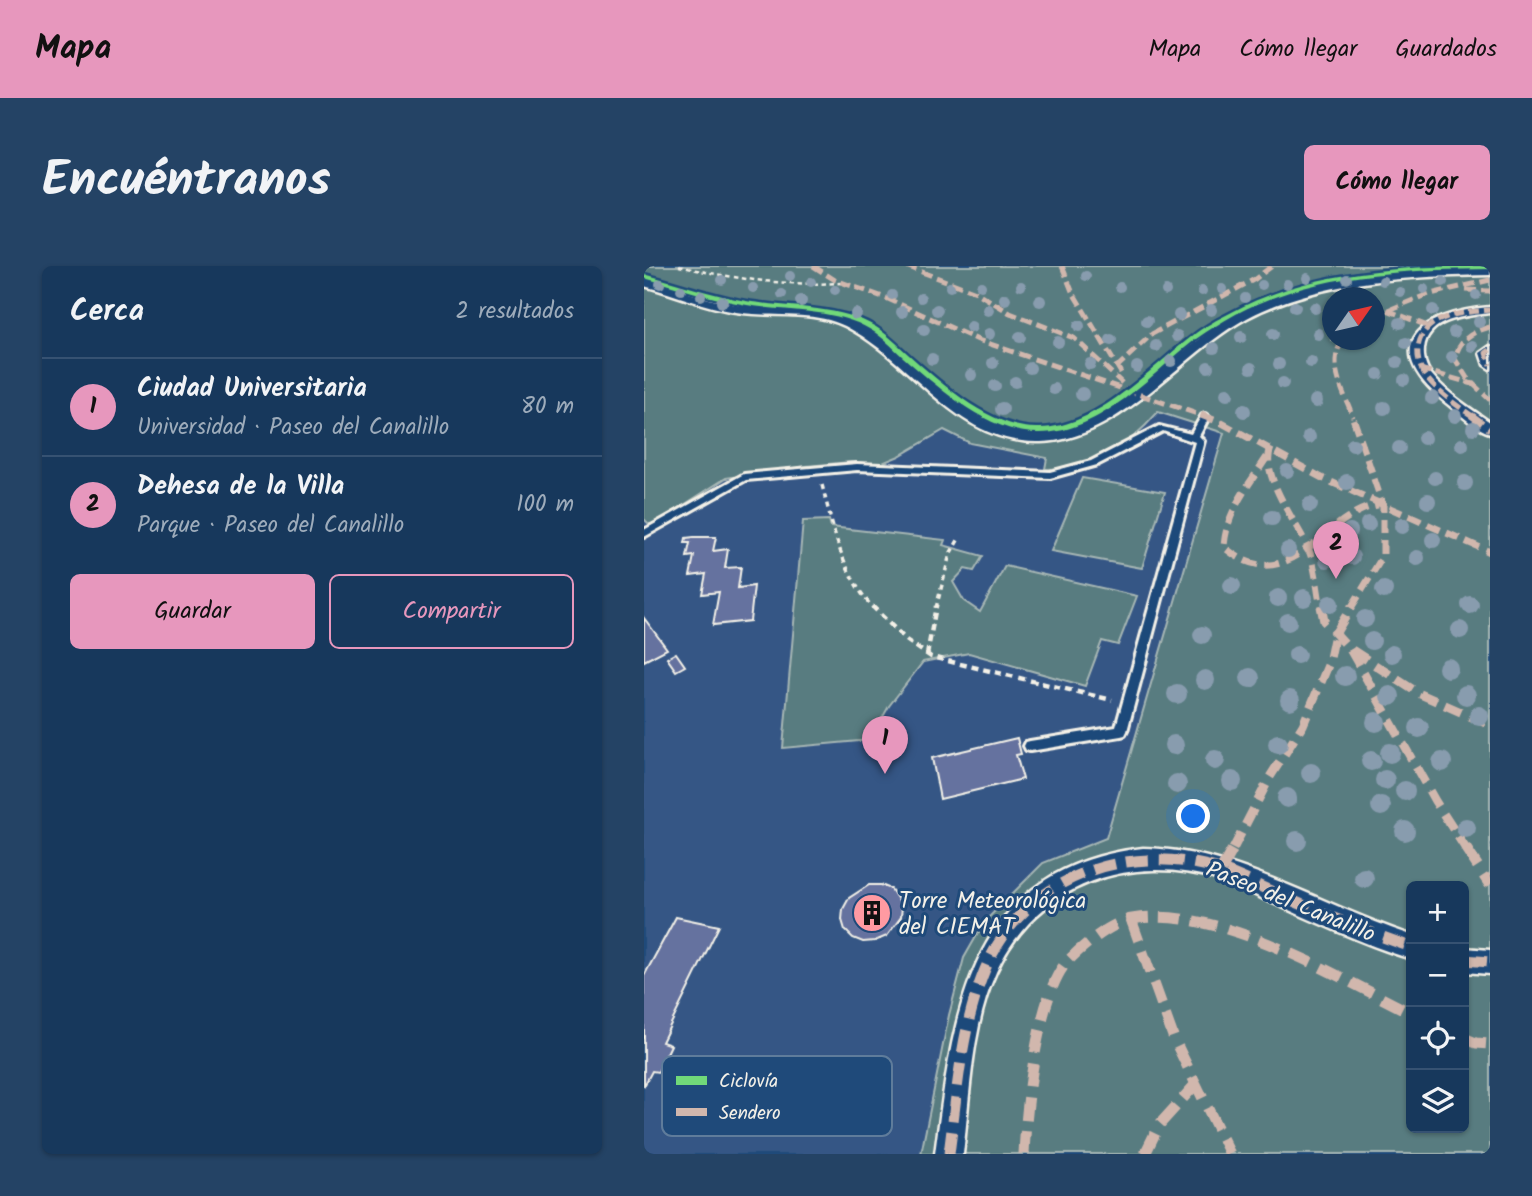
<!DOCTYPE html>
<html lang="es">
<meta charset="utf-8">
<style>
body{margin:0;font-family:Kalam,sans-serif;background:#244365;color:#f1f3f6}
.controls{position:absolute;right:21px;bottom:21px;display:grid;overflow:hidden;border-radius:10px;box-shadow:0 2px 5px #0004}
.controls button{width:63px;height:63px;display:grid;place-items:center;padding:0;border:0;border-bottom:2px solid #365272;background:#17385c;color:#f1f3f6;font:35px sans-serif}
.compass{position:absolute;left:678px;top:21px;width:63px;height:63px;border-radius:50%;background:#17385c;box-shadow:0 2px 5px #0004;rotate:56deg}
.you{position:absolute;left:550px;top:551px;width:24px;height:24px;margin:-18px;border:5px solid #fff;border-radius:50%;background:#1a73e8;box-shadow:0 0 0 10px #1a73e833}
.badge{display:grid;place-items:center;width:46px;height:46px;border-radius:50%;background:#e797bd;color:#111;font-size:23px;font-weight:700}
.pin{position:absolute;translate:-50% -58px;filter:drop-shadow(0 2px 4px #0008)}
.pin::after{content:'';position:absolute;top:37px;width:24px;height:21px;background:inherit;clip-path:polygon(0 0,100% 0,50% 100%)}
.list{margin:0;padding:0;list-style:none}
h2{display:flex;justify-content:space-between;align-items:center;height:91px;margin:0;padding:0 28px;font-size:30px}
h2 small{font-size:23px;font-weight:400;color:#9eacbb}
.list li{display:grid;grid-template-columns:46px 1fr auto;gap:21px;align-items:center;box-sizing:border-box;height:98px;padding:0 28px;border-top:2px solid #365272}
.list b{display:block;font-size:26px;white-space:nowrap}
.list p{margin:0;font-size:23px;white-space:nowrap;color:#9eacbb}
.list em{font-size:23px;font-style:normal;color:#9eacbb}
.actions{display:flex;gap:14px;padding:21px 28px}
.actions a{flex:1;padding:16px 0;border:2px solid #e797bd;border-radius:10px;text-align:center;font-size:24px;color:#e797bd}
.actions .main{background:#e797bd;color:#111}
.icon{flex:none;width:38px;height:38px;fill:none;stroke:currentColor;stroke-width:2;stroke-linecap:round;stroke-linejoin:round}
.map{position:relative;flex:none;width:846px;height:888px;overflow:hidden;border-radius:10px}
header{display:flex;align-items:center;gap:42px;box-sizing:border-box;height:98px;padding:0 35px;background:#e797bd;color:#111}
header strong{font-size:33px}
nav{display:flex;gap:38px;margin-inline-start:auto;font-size:24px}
.intro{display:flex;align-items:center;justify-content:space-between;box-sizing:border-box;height:168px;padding:0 42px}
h1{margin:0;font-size:49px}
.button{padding:18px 32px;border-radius:10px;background:#e797bd;color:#111;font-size:24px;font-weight:700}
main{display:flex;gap:42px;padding:0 42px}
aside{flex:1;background:#17385c;border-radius:10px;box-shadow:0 2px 5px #0004}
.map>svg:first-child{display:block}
</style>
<header>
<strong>Mapa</strong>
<nav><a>Mapa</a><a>Cómo llegar</a><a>Guardados</a></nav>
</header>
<div class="intro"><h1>Encuéntranos</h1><a class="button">Cómo llegar</a></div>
<main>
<aside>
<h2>Cerca<small>2 resultados</small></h2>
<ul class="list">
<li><span class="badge">1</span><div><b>Ciudad Universitaria</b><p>Universidad · Paseo del Canalillo</p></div><em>80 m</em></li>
<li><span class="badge">2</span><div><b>Dehesa de la Villa</b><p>Parque · Paseo del Canalillo</p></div><em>100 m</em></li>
</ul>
<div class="actions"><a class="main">Guardar</a><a>Compartir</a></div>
</aside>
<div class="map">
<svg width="846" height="888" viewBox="0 0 846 888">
<rect width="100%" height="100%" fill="#1f4a7a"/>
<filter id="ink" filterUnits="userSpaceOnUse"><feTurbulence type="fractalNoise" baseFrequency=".0143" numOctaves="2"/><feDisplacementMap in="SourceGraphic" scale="14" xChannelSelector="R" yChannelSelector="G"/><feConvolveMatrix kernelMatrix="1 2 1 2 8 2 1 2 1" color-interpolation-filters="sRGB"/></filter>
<g filter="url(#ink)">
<!-- built -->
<path fill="#345685" d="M 0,27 L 504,142 L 580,167 L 501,445 L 462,572 L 398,597 L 320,692 L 305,749 L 277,888 L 0,888 Z"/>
<!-- green -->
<g fill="#587b80" stroke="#a6b6b4" stroke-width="2" fill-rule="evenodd">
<path d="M 0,0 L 846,0 L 846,888 L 277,888 L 305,749 L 320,692 L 341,655 L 399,597 L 462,572 L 580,167 L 514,146 C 483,182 450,203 401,203 L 403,192 L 326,177 L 300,164 L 255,190 L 236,198 L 207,196 L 162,200 L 82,212 L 7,260 L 0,253 ZM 688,32 L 730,32 L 730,74 L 688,74 ZM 767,620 L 820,620 L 820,862 L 767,862 Z"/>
<path d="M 438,212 L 521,226 L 498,302 L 407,285 Z"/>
<path d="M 185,254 L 187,261 L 301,274 L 299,279 L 339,290 L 330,305 L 321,303 L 309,316 L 320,335 L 336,346 L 361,300 L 493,330 L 474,379 L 458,375 L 441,420 L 325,387 L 279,396 L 245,440 L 226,474 L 139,482 L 159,255 Z"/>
</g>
<!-- building -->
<g fill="#65729f" stroke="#f4f1e8" stroke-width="2">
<path d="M 50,271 L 72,271 L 69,285 L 84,283 L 81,302 L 97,301 L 94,322 L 110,320 L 106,355 L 69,359 L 75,326 L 58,328 L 62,308 L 46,310 L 50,290 L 43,291 L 46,277 L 41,277 L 42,272 Z"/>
<path d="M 0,352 L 23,383 L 0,395 Z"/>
<path d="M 32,387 L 41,400 L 32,405 L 23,392 Z"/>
<path d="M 373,472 L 377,488 L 372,489 L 379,513 L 296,533 L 288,492 Z"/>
<path d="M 225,619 L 237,619 L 247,623 L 258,640 L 257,651 L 243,670 L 231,675 L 219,676 L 209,672 L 201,664 L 198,654 L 199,643 L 205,632 Z"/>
<path d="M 32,651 L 75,660 L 18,776 L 27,779 L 14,806 L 8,805 L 0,820 L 0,710 Z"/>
</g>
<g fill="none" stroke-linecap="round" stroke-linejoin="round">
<defs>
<path id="service" d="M 561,148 L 565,151 L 555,170 L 560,175 L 483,465 L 481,469 L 477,470 L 386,485 L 382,484 L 380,480 L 382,476 L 386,475 L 472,461 L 551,176 L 519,165 L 453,199 L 406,212 L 213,204 L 102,214 L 0,271 L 0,264 L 100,208 L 213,198 L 406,206 L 447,195 L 515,160 L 547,168 L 558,149 Z"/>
<g id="pedestrian">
<path d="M 846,3 L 846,9 C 764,11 678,13 603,52 C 537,87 477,174 397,176 C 312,179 270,95 201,60 C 168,44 127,52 92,46 C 60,41 31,28 0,20 L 0,14 C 31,21 60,34 92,39 C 131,45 175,37 211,56 C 273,89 320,170 398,168 C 464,166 535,79 593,48 C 670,7 761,5 846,3 Z"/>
<path d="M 846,41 L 846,47 C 822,50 783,52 780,83 C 779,92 782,101 787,108 C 803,128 826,142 846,156 L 846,167 C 832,163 817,149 806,140 C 733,84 771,47 846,41 Z"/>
<path d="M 846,80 L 846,103 L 840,99 L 836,87 Z"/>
<path d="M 499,582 C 594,584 678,640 767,669 L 767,693 C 718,678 671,655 624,635 C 608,628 593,619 576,614 C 487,586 393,617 352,706 C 327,761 326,829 319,888 L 291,888 C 310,746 324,602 499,582 Z"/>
<path d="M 820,682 L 846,684 L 846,708 L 820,706 Z"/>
</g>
</defs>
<!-- service casing -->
<use href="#service" stroke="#f4f1e8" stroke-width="6"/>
<!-- pedestrian casing -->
<use href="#pedestrian" stroke="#f4f1e8" stroke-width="5"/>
<!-- path-far2 -->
<path stroke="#f4f1e8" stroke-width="2.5" stroke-dasharray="4.5 3.5" stroke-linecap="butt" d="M 35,0 C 89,13 141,20 197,17"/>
<!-- path-far1 -->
<g stroke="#f4f1e8" stroke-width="3.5" stroke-dasharray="5 4.5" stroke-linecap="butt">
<path d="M 178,219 C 190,265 197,305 229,342"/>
<path d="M 292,342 L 306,288 L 316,271"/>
</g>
<!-- path -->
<g stroke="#f4f1e8" stroke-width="4.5" stroke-dasharray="7 5" stroke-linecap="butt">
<path d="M 228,340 L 262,374 L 287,391 L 468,434"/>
<path d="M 283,389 L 292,340"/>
</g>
<!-- service -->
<use href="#service" fill="#1f4a7a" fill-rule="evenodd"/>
<!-- pedestrian -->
<use href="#pedestrian" fill="#1f4a7a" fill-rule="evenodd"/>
<!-- quiet-far3 -->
<g stroke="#d1b7ad" stroke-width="5" stroke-dasharray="11 5" stroke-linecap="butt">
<path d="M 169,0 L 191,14 L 242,32 L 334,74 L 562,151"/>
<path d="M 262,0 L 332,26 L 366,47 L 430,72 L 478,117"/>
<path d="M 418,0 L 428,25 L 477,107"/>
<path d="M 822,24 L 846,25"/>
<path d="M 743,44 L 786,61"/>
<path d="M 730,50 L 782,29 L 846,14"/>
<path d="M 846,61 C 828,66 815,73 811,93 L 823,112 L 846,134"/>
<path d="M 699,74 C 682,98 700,126 709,151"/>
<path d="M 846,84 L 842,87 L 846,99"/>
<path d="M 472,102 L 508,68 L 611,13 L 628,0"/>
<path d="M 776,103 L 829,118"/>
<path d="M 830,151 C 812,139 793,126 780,108 C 775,100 773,90 774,81 C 779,49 820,46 846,44"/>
</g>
<!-- quiet-far2 -->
<g stroke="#d1b7ad" stroke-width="7" stroke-dasharray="14 7" stroke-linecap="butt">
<path d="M 557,149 L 578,157 L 678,212 L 846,286"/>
<path d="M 827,149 L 846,163"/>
<path d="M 627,182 C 615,208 653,257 664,282 C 672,300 673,323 677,342"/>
<path d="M 623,191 C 604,220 582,246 580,281 C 646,337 679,247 734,239"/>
<path d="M 707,342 L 739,290 L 739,239 L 708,149"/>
</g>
<!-- quiet-far1 -->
<g stroke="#d1b7ad" stroke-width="9" stroke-dasharray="18 9" stroke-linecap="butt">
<path d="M 677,340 L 680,355 L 706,383 L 791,535 L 822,583"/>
<path d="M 708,384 L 774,427 L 846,459"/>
<path d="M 589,583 L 626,511 L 659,459 L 685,397 L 691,368 L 708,340"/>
</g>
<!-- quiet -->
<g stroke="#d1b7ad" stroke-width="11" stroke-dasharray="23 11" stroke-linecap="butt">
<path d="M 821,581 L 846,619"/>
<path d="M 577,604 L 590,581"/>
<path d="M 487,653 L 530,773 L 586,888"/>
<path d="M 820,694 L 846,696"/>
<path d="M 820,772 L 832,777 L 846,778"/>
<path d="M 305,888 C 313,827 317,763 340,706 C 378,611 482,575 575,603 C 593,609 611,618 629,626 C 674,646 720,665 767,681"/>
<path d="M 380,888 C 382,843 393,731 422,697 C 436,682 467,656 488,653 C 575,639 690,709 767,747"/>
<path d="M 501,888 L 515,859 L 551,819"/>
</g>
<defs>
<path id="cycleway" d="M 846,0 L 846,3 C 760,4 670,7 592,48 C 578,56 564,64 552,73 C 506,109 458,166 396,167 C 345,168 295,122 259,91 C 249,82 239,71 227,64 C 193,42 141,46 103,39 C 68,33 34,21 0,12 L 0,8 C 34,17 68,29 102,35 C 142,42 197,39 232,61 C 243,68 254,79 264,88 C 298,118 348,164 396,162 C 453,161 504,104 547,71 C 559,61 574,53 588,46 C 667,4 759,0 846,0 Z"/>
</defs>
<!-- cycleway casing -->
<use href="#cycleway" stroke="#1f4a7a" stroke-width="5"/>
<!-- cycleway -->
<use href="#cycleway" fill="#71d979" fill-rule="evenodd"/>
</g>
<!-- trees -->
<g fill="#889cae">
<circle cx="146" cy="10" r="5"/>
<circle cx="442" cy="10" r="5"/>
<circle cx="663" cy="12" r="5"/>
<circle cx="703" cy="13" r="5"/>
<circle cx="78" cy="14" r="5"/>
<circle cx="739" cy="15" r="5"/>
<circle cx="167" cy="16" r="5"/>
<circle cx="799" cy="16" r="5"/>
<circle cx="16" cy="18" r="5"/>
<circle cx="643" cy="18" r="5"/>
<circle cx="618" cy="19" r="5"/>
<circle cx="337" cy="20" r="5"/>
<circle cx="377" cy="20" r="5"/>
<circle cx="306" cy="21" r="5"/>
<circle cx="476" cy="21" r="5"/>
<circle cx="109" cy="22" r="5"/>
<circle cx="578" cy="23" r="5"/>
<circle cx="780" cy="23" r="5"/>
<circle cx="37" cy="24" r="5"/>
<circle cx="191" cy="24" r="5"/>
<circle cx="522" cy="25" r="5"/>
<circle cx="558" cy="25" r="5"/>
<circle cx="756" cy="26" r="5"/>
<circle cx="138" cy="28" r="5"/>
<circle cx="248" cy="29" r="5"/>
<circle cx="832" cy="29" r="5"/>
<circle cx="57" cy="30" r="5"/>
<circle cx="277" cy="32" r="5"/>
<circle cx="601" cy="32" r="5"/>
<circle cx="361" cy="33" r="6"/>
<circle cx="157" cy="35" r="6"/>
<circle cx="396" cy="35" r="6"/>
<circle cx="78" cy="36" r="6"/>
<circle cx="651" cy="41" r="6"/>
<circle cx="671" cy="42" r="6"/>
<circle cx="293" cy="44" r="6"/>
<circle cx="344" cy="44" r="6"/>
<circle cx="567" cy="44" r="6"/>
<circle cx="789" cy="44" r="6"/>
<circle cx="258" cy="46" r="6"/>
<circle cx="212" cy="48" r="6"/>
<circle cx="535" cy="49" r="6"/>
<circle cx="503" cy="55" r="6"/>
<circle cx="835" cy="56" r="6"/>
<circle cx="756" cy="57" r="6"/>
<circle cx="435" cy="60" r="6"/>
<circle cx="327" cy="61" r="6"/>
<circle cx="280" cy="64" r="6"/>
<circle cx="810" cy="66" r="6"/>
<circle cx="345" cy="68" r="6"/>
<circle cx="629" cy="68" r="6"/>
<circle cx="674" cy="68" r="6"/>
<circle cx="533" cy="70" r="6"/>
<circle cx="376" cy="71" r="6"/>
<circle cx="597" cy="71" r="6"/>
<circle cx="467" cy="74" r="6"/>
<circle cx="414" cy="76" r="6"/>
<circle cx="762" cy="77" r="6"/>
<circle cx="512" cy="80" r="6"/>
<circle cx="828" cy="80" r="6"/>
<circle cx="570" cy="82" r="6"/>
<circle cx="808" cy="91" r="6"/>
<circle cx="288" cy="93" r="6"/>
<circle cx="527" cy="95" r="6"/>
<circle cx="667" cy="96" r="6"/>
<circle cx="753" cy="96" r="6"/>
<circle cx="349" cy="97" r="6"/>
<circle cx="446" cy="98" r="6"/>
<circle cx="635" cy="98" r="6"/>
<circle cx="493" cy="101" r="6"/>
<circle cx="564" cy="101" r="6"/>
<circle cx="386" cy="102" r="6"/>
<circle cx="607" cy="102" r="6"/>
<circle cx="734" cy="108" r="6"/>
<circle cx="327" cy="109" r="6"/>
<circle cx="760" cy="114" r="6"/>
<circle cx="371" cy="116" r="6"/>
<circle cx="639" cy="117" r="6"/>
<circle cx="351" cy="120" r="6"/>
<circle cx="410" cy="123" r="6"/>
<circle cx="438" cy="128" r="7"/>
<circle cx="583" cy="128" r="7"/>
<circle cx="788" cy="132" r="7"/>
<circle cx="672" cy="135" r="7"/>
<circle cx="740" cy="142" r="7"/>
<circle cx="358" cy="143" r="7"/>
<circle cx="600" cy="145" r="7"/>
<circle cx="811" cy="150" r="7"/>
<circle cx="829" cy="162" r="7"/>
<circle cx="665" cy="171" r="7"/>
<circle cx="780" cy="172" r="7"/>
<circle cx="709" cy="179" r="7"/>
<circle cx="818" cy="179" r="7"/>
<circle cx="755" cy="182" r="7"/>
<circle cx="643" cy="205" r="7"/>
<circle cx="791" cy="212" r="7"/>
<circle cx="703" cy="216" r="8"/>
<circle cx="821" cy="217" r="8"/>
<circle cx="784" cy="235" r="8"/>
<circle cx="666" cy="239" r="8"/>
<circle cx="628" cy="252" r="8"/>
<circle cx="724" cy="258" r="8"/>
<circle cx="758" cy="260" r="8"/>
<circle cx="706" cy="265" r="8"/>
<circle cx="687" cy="274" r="8"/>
<circle cx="789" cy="274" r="8"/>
<circle cx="644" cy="284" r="8"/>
<circle cx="708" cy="291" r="8"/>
<circle cx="773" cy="292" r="8"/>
<circle cx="683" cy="294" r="8"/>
<circle cx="588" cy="320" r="9"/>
<circle cx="740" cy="324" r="9"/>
<circle cx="634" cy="332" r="9"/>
<circle cx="660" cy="332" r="9"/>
<circle cx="686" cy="338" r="9"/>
<circle cx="826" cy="339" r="9"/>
<circle cx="721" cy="353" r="9"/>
<circle cx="644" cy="356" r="9"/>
<circle cx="816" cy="364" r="9"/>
<circle cx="558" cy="369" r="9"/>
<circle cx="728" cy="375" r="9"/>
<circle cx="748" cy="388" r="9"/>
<circle cx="653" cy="389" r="9"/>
<circle cx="804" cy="402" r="10"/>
<circle cx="701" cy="410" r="10"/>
<circle cx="606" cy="412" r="10"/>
<circle cx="561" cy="414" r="10"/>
<circle cx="533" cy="428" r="10"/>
<circle cx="822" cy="429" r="10"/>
<circle cx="746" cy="430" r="10"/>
<circle cx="646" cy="434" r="10"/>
<circle cx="835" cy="450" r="10"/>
<circle cx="732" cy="456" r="10"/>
<circle cx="775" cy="462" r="10"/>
<circle cx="634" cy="478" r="10"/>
<circle cx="530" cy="479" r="10"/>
<circle cx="746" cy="487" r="10"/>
<circle cx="571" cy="494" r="10"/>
<circle cx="727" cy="495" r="10"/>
<circle cx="798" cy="496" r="10"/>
<circle cx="667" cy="507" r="10"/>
<circle cx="741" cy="514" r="10"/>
<circle cx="588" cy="515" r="10"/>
<circle cx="533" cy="518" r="10"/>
<circle cx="761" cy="525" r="10"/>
<circle cx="643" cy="532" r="10"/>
<circle cx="737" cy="540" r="10"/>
<circle cx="822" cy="562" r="10"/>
<circle cx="761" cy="565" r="10"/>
<circle cx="653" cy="575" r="10"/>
<circle cx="720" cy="612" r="10"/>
</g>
</g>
<!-- icons -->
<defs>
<symbol id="building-disc" viewBox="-11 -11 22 22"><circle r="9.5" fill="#ff9aa2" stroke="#1f4a7a"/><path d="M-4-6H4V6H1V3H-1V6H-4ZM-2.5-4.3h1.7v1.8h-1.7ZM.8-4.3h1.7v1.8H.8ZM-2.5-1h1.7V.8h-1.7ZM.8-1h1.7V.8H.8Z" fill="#111"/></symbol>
</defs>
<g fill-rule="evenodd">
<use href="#building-disc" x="206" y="625" width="44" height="44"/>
</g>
<g text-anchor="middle" stroke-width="6" stroke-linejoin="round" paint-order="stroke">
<!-- near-poi labels -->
<g font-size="23" fill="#f4f1e8" stroke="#1f4a7a" text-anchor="start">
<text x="255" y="642">Torre Meteorológica<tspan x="255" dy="26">del CIEMAT</tspan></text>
</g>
<!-- near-street labels -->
<g font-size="23" fill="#f4f1e8" stroke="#1f4a7a">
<text transform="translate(647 635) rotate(22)" y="8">Paseo del Canalillo</text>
</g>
</g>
<!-- legend -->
<rect x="18" y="790" width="230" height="80" rx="10" fill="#1f4a7a" stroke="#5f7c9b" stroke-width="2"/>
<rect x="32" y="810" width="31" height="9" fill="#71d979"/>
<rect x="32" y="842" width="31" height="8" fill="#d1b7ad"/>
<g font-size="19" fill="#f4f1e8">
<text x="75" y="821">Ciclovía</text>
<text x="75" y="853">Sendero</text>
</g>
</svg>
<div class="controls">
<button>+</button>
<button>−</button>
<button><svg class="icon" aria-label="locate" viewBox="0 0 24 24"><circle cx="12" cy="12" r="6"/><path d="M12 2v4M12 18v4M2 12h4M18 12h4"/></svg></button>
<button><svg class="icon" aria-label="layers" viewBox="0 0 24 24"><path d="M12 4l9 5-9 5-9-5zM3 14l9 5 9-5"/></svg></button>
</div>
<svg class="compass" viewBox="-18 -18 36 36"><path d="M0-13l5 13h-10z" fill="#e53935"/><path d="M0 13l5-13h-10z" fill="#9eacbb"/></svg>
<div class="you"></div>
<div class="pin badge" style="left:241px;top:508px">1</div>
<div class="pin badge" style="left:692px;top:313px">2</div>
</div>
</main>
